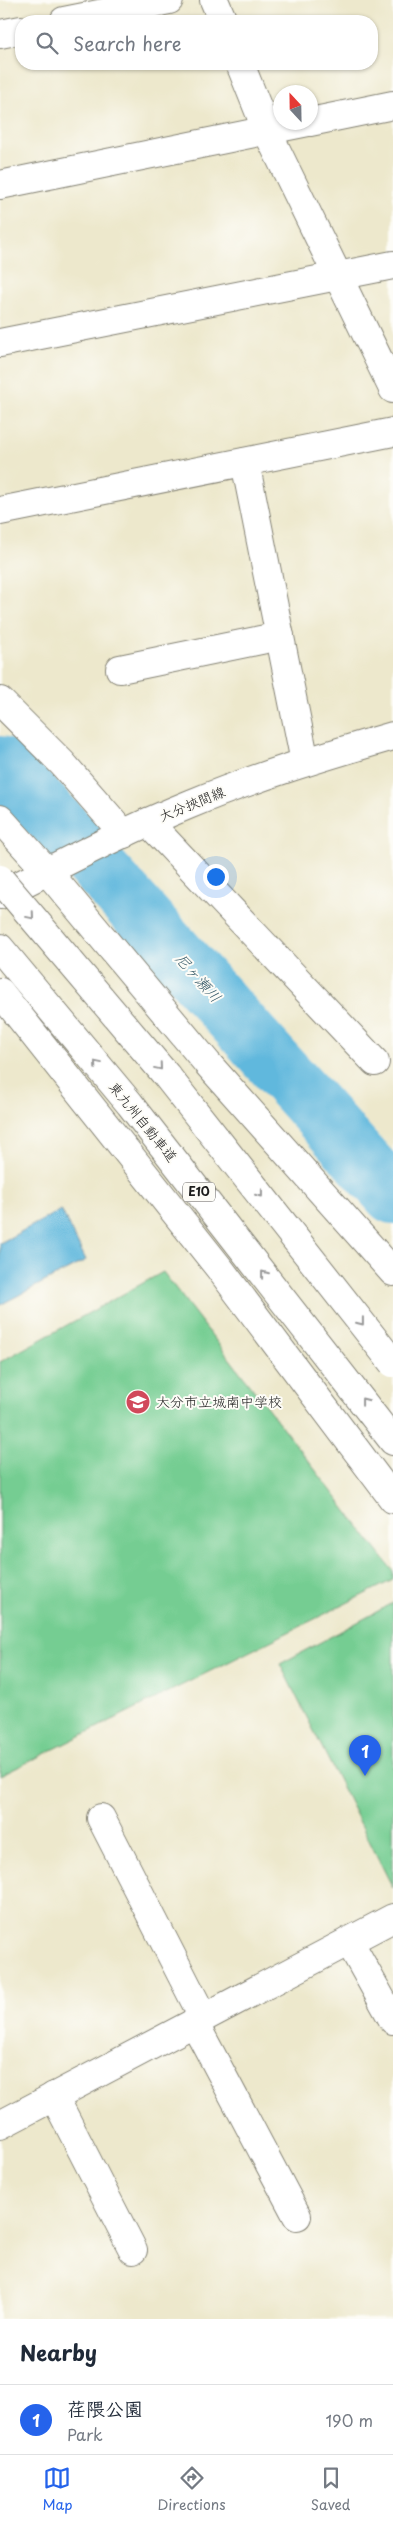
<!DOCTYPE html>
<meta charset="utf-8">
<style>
body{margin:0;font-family:"Playpen Sans","Klee One",sans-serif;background:#f2f2f3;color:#1f2937}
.compass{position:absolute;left:273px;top:85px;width:45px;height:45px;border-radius:50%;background:#fff;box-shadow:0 1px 4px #0004;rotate:338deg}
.you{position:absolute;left:215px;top:876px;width:18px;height:18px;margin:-12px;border:4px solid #fff;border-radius:50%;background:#1a73e8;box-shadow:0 0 0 8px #1a73e833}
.badge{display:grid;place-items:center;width:32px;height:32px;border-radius:50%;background:#2563eb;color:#fff;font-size:16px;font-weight:700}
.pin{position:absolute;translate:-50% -41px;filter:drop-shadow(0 1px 2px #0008)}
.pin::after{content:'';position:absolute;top:26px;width:18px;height:15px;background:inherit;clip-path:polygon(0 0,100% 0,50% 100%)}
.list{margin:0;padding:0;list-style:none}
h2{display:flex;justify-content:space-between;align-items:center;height:65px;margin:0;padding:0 20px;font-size:21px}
h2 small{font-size:16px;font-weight:400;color:#747a83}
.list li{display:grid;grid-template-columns:32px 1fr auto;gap:15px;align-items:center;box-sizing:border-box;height:70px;padding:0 20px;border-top:1px solid #e0e1e3}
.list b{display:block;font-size:19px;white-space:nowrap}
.list p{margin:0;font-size:16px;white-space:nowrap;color:#747a83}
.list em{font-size:16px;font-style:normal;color:#747a83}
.icon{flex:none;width:28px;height:28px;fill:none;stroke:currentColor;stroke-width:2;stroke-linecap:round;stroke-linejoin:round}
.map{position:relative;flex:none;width:393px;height:2319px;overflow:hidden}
.search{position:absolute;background:#fff;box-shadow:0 1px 4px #0004;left:15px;right:15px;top:15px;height:55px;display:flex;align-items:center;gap:12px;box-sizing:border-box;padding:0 18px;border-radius:20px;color:#747a83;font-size:19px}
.sheet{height:135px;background:#fff}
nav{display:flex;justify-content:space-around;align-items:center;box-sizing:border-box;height:70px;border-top:1px solid #e0e1e3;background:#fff;font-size:14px;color:#747a83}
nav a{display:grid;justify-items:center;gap:2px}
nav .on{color:#2563eb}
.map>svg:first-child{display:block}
</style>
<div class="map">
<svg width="393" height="2319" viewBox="0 0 393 2319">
<rect width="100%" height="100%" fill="#fdfcf7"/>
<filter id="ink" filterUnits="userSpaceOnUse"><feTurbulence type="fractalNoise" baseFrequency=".02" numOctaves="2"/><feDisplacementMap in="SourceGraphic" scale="10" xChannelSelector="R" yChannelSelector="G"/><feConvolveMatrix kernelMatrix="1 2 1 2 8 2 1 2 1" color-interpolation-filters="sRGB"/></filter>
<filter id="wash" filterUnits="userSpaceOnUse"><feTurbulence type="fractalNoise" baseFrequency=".0096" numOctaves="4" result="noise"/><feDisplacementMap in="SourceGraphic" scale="20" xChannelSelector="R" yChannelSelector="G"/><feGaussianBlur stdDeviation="1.12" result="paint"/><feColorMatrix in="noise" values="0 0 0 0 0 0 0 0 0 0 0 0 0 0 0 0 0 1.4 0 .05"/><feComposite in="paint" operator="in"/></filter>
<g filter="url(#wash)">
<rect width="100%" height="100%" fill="#ede8cc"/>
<!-- green -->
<g fill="#75cd92" stroke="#487457">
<path d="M 163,1272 L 393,1571 L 393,1580 L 0,1776 L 0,1362 Z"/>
<path d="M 393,1603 L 393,1888 L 280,1664 Z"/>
</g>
<!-- water -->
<path fill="#60b8dd" stroke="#3e6a7c" d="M 61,1210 L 86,1260 L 0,1305 L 0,1243 Z"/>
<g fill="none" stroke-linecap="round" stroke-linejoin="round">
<!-- river -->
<path stroke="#60b8dd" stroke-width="58" d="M 0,765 L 56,821 L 393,1195"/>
</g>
</g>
<g filter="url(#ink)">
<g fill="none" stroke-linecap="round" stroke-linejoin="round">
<defs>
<g id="minor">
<path d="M 214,0 L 223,21"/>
<path d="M 64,21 L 169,0"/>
<path d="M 0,34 L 21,30"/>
<path d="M 240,64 L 267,131 L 393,389"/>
<path d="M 310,122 L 393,105"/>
<path d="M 0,185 L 308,122"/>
<path d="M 0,343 L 393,265"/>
<path d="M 245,462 L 305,762"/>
<path d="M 0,511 L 393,432"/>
<path d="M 120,669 L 280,636"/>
<path d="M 0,701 L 62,763 L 124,834"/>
<path d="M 0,819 L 47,871 L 208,1064 L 393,1272"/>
<path d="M 148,822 L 375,1062"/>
<path d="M 0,992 L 220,1269 L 393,1499"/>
<path d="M 101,1818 L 203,2017"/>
<path d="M 349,1941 L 393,2020"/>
<path d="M 194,2022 L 297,2216"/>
<path d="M 54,2096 L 133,2250"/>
<path d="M 0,2125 L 393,1918"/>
</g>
<path id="major" d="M 0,895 C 62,864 124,831 188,805 C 255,777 324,756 393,736"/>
<path id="highway" d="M 0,948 L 130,1104 L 393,1441"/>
</defs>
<!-- minor casing -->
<use href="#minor" stroke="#848274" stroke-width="30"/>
<!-- major casing -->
<use href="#major" stroke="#848274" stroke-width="30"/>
<!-- highway casing -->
<use href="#highway" stroke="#848274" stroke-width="30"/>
<!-- minor -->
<use href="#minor" stroke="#fff" stroke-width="28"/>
<!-- major -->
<use href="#major" stroke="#fff" stroke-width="28"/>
<!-- highway -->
<use href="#highway" stroke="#fff" stroke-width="28"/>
<defs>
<path id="highway-bridge" d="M 0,879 L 166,1075 L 393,1363"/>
</defs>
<!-- highway-bridge casing -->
<use href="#highway-bridge" stroke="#848274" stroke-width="30" stroke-linecap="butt"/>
<!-- highway-bridge -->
<use href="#highway-bridge" stroke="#fff" stroke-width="28"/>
</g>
<!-- one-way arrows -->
<defs><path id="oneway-chevron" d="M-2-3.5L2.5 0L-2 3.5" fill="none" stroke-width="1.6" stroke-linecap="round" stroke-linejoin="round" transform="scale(1.25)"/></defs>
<g stroke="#999">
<use href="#oneway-chevron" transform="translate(31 916) rotate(50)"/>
<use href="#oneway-chevron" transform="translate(97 1064) rotate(-130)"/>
<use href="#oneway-chevron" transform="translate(159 1067) rotate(50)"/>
<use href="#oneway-chevron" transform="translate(260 1194) rotate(52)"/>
<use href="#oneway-chevron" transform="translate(264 1274) rotate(-128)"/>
<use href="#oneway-chevron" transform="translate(361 1322) rotate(52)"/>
<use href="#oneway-chevron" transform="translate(364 1401) rotate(-128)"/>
</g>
</g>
<!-- icons -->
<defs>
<symbol id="school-disc" viewBox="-11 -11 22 22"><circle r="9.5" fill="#d1495b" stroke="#fdfcf7"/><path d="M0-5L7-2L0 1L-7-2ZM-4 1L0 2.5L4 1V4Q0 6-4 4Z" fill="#fff"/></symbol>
</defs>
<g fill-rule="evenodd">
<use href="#school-disc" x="124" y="1388" width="28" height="28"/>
</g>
<g text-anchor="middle" stroke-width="4" stroke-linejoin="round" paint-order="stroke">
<!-- shield labels -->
<rect fill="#fdfcf7" stroke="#605f5e" stroke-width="1" x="183" y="1182.5" width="32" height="19" rx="4"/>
<g font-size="12" font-weight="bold" fill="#1c1c1c">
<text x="199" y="1196">E10</text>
</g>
<!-- street labels -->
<g font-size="14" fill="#1c1c1c" stroke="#fdfcf7">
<text transform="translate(192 804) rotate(-22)" y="5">大分挾間線</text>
<text transform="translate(143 1122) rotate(51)" y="5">東九州自動車道</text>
</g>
<!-- poi labels -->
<g font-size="14" fill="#1c1c1c" stroke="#fdfcf7" text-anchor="start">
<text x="156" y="1407">大分市立城南中学校</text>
</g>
<!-- water labels -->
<g font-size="15" font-style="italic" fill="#375a69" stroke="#fdfcf7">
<text transform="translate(198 978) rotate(48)" y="5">尼ヶ瀬川</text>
</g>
</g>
</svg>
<svg class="compass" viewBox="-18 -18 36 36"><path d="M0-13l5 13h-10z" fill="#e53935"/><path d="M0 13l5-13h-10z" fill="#747a83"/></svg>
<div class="you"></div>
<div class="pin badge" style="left:365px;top:1776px">1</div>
<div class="search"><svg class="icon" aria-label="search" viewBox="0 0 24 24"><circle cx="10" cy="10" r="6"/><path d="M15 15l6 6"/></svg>Search here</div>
</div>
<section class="sheet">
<h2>Nearby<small></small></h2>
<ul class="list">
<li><span class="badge">1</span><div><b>荏隈公園</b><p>Park</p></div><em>190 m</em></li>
</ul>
</section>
<nav>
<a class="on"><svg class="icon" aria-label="map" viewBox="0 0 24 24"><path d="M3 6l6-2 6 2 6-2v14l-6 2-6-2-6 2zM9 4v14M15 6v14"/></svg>Map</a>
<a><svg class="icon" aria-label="directions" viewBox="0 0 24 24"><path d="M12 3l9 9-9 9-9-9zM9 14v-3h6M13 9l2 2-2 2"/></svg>Directions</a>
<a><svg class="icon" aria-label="saved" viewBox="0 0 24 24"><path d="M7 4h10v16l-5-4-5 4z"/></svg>Saved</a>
</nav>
